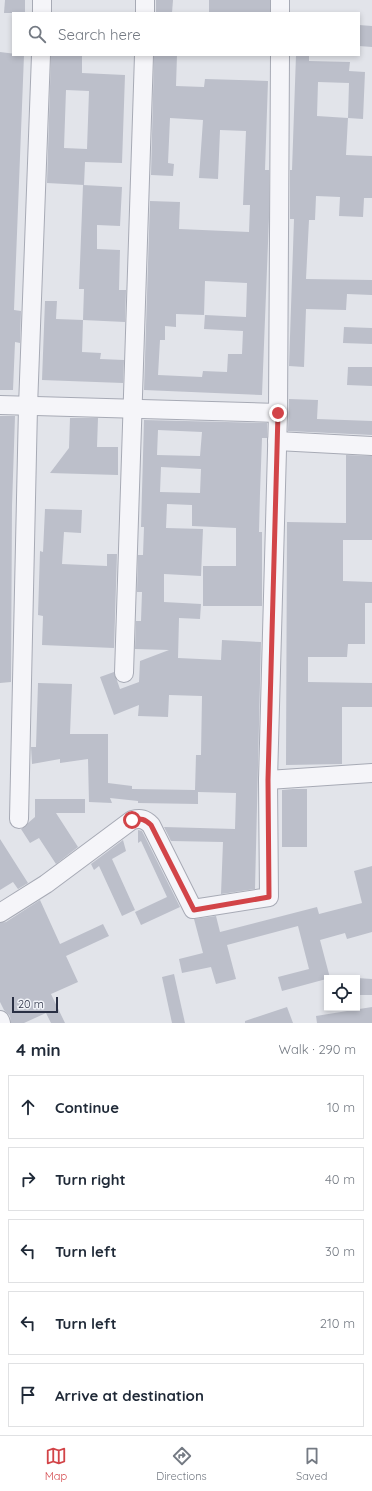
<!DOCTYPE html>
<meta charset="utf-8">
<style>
body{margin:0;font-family:Quicksand,sans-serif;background:#f2f2f3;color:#1f2937}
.controls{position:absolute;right:12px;bottom:12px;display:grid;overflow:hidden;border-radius:0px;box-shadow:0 2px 6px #0003}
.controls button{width:36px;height:36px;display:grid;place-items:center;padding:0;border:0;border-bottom:1px solid #e0e1e3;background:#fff;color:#1f2937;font:20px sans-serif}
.scale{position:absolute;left:12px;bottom:10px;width:46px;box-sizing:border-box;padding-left:4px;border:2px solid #292f43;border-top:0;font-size:11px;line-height:14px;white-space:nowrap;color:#292f43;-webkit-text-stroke:3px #f1f3f8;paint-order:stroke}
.stop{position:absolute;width:12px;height:12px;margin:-9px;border:3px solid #d24448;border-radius:50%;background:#fff}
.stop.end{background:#d24448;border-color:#fff;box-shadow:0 1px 4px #0008}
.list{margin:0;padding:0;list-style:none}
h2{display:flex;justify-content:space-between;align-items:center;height:52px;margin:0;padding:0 16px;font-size:17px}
h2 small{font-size:13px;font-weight:400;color:#747a83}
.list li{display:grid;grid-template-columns:26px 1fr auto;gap:12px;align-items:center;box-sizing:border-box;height:64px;margin:0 8px 8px;padding:0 8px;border:1px solid #e0e1e3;border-radius:0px}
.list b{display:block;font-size:15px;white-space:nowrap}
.list em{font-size:13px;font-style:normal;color:#747a83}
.icon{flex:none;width:22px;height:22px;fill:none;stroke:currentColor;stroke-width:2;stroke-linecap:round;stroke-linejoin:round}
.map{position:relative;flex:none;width:372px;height:1023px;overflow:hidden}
.search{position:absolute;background:#fff;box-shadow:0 2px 6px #0003;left:12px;right:12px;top:12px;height:44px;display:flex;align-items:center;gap:10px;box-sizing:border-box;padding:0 14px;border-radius:0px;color:#747a83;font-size:15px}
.sheet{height:412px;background:#fff}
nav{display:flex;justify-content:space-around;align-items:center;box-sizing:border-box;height:56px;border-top:1px solid #e0e1e3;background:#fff;font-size:11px;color:#747a83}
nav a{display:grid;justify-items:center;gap:2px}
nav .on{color:#d24448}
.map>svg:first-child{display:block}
</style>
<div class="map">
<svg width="372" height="1023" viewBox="0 0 372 1023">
<rect width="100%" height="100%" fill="#e2e4ea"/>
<!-- building -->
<g fill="#bcbfca" fill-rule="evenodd">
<path d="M 5,0 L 25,0 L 25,13 L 4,13 Z"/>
<path d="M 156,0 L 173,0 L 172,13 L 156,13 Z"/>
<rect x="209" y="0" width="61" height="13"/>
<path d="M 359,25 L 372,26 L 372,47 L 359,46 Z"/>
<path d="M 0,52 L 24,55 L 14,310 L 21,311 L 20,343 L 15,342 L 13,390 L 0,390 Z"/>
<path d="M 51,55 L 82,55 L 82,73 L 125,75 L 122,163 L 85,162 L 84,185 L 47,183 ZM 66,90 L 89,91 L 87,149 L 64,148 Z"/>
<path d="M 154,55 L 177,55 L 176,86 L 204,87 L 205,79 L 268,81 L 265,170 L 269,170 L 269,218 L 262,395 L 144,390 L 150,201 L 180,202 L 179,229 L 249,232 L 250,205 L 243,205 L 246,131 L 220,130 L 218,179 L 199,178 L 203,120 L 170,118 L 168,163 L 174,164 L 173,176 L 151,175 ZM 205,281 L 247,283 L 246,317 L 205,315 L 204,329 L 243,331 L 242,354 L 228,354 L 227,372 L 203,371 L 202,377 L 158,375 L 160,340 L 165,340 L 165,326 L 176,327 L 176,314 L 204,315 Z"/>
<path d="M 296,55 L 309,55 L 309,61 L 350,62 L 349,71 L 365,72 L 363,119 L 348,118 L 346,155 L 372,156 L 372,198 L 364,198 L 363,217 L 339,216 L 340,197 L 316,196 L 315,220 L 309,220 L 306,279 L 372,280 L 372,295 L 347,294 L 346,310 L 306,309 L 304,367 L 289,366 L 294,219 L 290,219 L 290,170 L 292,170 ZM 318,82 L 349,83 L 348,118 L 317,116 Z"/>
<path d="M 83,185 L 122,187 L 120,226 L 97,225 L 97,249 L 120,250 L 119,290 L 126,290 L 125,322 L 83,320 L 84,289 L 79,289 Z"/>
<path d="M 45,301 L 57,301 L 56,319 L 83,320 L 82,352 L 101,353 L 100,359 L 124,360 L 123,383 L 42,380 Z"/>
<path d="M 344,327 L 372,328 L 372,344 L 343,343 Z"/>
<path d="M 348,367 L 372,367 L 372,386 L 347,385 Z"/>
<path d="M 289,399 L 318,400 L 317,419 L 372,421 L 372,435 L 288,431 Z"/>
<path d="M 0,416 L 15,416 L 12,506 L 11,682 L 0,683 Z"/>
<path d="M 70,418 L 98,418 L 97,447 L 118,447 L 118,475 L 50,473 L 69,448 Z"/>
<path d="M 144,420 L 267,423 L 267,438 L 262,438 L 260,493 L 259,532 L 262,532 L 262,606 L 203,606 L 203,566 L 236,566 L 236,528 L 192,526 L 192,505 L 167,504 L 166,528 L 203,529 L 201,576 L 164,574 L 164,602 L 201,604 L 200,619 L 179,618 L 178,658 L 221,660 L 222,640 L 261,642 L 255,889 L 221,894 L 223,842 L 171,841 L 164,827 L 235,829 L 236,793 L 198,792 L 198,804 L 138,803 L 138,801 L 110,798 L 112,803 L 89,802 L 88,759 L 60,763 L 60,759 L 32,764 L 31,747 L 36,747 L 38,683 L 72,684 L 70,734 L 108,734 L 108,783 L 132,786 L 132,789 L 195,790 L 196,755 L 201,755 L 202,696 L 169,695 L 168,717 L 138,716 L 139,705 L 114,715 L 100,677 L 114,672 L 120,689 L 139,682 L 140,661 L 169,650 L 135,649 L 136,621 L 141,621 L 142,592 L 137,592 L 138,555 L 143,555 L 144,527 L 141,527 ZM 158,430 L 202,432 L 200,456 L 157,455 ZM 161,467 L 201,469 L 200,493 L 160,492 Z"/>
<path d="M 346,455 L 372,456 L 372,540 L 343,540 L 343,581 L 372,582 L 372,603 L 365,603 L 365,644 L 348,644 L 347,657 L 308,657 L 308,682 L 372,683 L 372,707 L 342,707 L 342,764 L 286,765 L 287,522 L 346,523 Z"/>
<path d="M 45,509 L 82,510 L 81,533 L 64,532 L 62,564 L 107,566 L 107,554 L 117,554 L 114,648 L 42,645 L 43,616 L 38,615 L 40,551 L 43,552 Z"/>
<path d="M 293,789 L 307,789 L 307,847 L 282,847 L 282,790 Z"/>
<path d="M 35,799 L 85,799 L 85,813 L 56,813 L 78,847 L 56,864 L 39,838 L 30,843 L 21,829 L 35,817 Z"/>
<path d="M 138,830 L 142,831 L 180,907 L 141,925 L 135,912 L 167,897 L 141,841 L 138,843 Z"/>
<path d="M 0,839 L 28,883 L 18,889 L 13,882 L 0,890 Z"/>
<path d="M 123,840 L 126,851 L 112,859 L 135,910 L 122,916 L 99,866 L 94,870 L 91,864 Z"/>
<path d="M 372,866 L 372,932 L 347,939 L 345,933 L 320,940 L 330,978 L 282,991 L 278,977 L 309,969 L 298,926 L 227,945 L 236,979 L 216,984 L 211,967 L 182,973 L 179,959 L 203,953 L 194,919 L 216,916 L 220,932 L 317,907 L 319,914 L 362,903 L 354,871 Z"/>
<path d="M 40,900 L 60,944 L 103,924 L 109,936 L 66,956 L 78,982 L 51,994 L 65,1023 L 51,1023 L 46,1013 L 24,1023 L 11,1023 L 10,1016 L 4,1010 L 0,1002 L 0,923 L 6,922 Z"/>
<path d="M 174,974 L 185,1023 L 172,1023 L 162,977 Z"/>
<path d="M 357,978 L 372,979 L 372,995 L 357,995 Z"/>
<path d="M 287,1007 L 293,1023 L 245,1023 L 245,1021 Z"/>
<path d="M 372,1007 L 372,1023 L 317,1023 L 316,1016 Z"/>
</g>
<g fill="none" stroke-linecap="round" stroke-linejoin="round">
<defs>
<g id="minor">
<path d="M 42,13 L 42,0"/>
<path d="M 145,13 L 145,0"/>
<path d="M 280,13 L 280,0"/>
<path d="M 0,405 L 278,413"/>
<path d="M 277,441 L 372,446"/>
<path d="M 124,673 L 144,55"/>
<path d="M 268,780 L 372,773"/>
<path d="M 19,819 L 28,407 L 41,55"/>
<path d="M 0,913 L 46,884 L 132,820 C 141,818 145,819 151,825 L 193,909 L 269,897 L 268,780 L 278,413 L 280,55"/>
<path d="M 0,1020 L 1,1023"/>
</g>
</defs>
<!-- minor casing -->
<use href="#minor" stroke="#a7aab5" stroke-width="20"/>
<!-- minor -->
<use href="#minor" stroke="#f5f5f9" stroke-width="18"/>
</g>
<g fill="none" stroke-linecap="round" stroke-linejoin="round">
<!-- route -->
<path stroke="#d24448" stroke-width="5" d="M 132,820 C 141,818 145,819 151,825 L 194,910 L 269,897 L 268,780 L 278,413"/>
</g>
</svg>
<div class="controls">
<button><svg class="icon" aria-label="locate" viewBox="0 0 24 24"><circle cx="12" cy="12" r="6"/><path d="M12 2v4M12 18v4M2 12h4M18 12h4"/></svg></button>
</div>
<div class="scale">20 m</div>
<div class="stop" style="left:132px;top:820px"></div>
<div class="stop end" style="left:278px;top:413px"></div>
<div class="search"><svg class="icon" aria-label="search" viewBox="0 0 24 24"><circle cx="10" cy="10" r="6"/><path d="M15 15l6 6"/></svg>Search here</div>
</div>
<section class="sheet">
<h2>4 min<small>Walk · 290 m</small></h2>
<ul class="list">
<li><svg class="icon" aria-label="ahead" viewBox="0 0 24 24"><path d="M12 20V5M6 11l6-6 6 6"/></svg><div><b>Continue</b></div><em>10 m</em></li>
<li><svg class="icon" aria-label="right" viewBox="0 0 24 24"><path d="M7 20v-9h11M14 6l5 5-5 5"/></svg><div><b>Turn right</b></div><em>40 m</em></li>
<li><svg class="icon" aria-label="left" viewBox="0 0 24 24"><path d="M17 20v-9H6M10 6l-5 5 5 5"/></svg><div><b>Turn left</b></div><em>30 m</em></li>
<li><svg class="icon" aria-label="left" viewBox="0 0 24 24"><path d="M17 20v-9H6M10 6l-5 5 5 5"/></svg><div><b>Turn left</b></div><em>210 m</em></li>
<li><svg class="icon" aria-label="arrive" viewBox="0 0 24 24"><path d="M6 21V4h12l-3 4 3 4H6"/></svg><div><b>Arrive at destination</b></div></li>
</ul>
</section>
<nav>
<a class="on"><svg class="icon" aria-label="map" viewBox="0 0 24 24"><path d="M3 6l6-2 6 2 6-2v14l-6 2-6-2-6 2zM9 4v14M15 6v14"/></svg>Map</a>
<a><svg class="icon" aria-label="directions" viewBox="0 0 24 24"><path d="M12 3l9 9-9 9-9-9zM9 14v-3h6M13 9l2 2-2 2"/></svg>Directions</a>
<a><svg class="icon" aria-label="saved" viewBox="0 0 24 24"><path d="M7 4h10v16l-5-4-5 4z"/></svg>Saved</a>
</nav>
